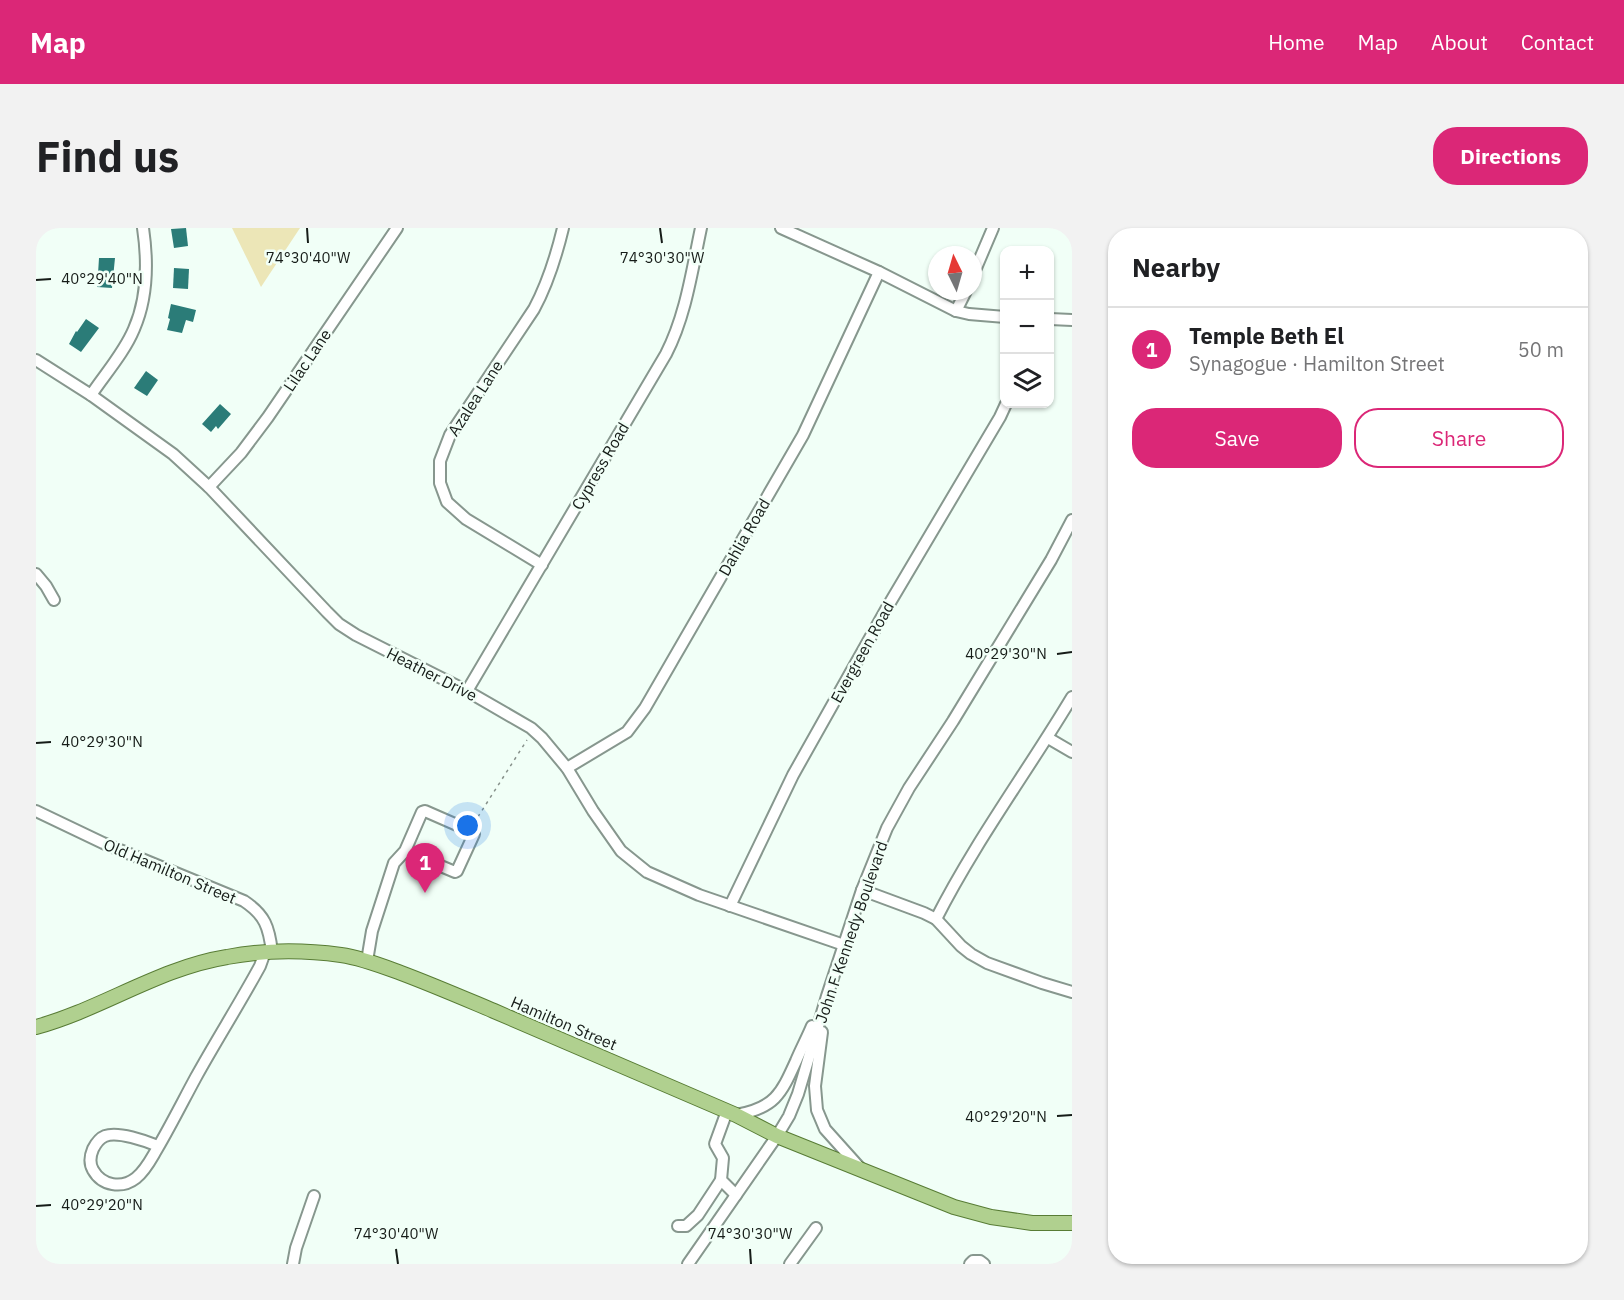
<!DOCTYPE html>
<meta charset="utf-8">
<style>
body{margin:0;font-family:"IBM Plex Sans",sans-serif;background:#f2f2f2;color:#202124}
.controls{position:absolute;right:18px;top:18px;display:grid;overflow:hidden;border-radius:12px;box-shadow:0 2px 4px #0004}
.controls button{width:54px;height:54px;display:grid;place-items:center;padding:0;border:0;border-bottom:2px solid #e0e0e0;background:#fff;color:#202124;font:30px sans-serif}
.compass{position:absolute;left:892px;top:18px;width:54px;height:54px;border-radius:50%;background:#fff;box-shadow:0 2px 4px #0004;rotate:355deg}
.you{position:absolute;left:432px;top:598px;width:21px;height:21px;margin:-15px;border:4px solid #fff;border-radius:50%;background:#1a73e8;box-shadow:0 0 0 9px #1a73e833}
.badge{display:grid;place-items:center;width:39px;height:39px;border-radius:50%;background:#db2777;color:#fff;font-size:20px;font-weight:700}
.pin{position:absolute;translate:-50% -50px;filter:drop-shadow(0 2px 3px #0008)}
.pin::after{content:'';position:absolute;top:32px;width:21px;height:18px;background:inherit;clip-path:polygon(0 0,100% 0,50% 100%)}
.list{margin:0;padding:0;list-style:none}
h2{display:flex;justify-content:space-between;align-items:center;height:78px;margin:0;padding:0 24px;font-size:26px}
h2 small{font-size:20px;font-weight:400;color:#757577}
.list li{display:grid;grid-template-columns:39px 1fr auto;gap:18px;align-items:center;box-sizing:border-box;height:84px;padding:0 24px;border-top:2px solid #e0e0e0}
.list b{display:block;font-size:22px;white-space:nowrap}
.list p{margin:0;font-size:20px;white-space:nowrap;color:#757577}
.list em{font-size:20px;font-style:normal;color:#757577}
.actions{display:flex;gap:12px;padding:18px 24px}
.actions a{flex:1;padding:14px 0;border:2px solid #db2777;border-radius:24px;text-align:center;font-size:21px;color:#db2777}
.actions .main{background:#db2777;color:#fff}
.icon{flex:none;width:33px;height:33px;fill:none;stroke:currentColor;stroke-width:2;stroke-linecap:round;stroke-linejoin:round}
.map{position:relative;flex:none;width:1036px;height:1036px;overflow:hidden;border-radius:24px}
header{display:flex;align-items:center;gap:36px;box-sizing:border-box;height:84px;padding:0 30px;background:#db2777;color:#fff}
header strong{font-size:28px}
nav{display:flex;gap:33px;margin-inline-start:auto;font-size:21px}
.intro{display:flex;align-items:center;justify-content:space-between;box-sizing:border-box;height:144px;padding:0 36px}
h1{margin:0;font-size:42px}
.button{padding:15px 27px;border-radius:24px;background:#db2777;color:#fff;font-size:21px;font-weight:700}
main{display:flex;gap:36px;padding:0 36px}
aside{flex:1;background:#fff;border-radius:24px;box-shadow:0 2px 4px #0004}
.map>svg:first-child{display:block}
</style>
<header>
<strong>Map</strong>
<nav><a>Home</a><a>Map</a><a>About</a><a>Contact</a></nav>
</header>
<div class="intro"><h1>Find us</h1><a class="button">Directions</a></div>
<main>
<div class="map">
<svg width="1036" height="1036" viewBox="0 0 1036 1036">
<rect width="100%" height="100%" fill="#f1fff7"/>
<!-- green -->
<path fill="#ece6b7" d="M 196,0 L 264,0 L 225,59 Z"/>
<!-- building -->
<g fill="#2b7c78">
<path d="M 150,0 L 152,18 L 138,20 L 135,1 Z"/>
<path d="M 63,30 L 79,30 L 76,60 L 61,59 L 62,54 L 59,53 L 60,46 L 62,46 Z"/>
<path d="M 138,40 L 153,41 L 152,61 L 137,60 Z"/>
<path d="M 135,76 L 160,82 L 157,94 L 150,92 L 146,105 L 131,102 L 134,91 L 132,90 Z"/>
<path d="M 50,91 L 63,100 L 45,124 L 33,116 L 40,103 L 41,104 Z"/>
<path d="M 110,143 L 122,152 L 111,168 L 98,160 Z"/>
<path d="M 184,176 L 195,186 L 182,201 L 180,198 L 175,204 L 166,196 Z"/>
</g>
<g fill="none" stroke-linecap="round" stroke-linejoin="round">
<defs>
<g id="minor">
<path d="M 745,0 L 843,44 L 920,83 L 933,86 L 969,89"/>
<path d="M 937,47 L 957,0"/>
<path d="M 920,83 L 930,63"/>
<path d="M 1014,91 L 1036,92"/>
<path d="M 0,132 L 55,167 L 137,226 L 173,259 L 291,384 L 303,396 L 320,407 L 431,463 L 495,500 L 506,510 L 531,540 L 557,583 L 585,623 L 611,644 L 663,667 L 808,717"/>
<path d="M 55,167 C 69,146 88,125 98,101 C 112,69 112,34 107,0"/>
<path d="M 173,259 L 205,225 L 232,189 L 361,0"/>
<path d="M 506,337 L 430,291 L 411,274 L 404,255 L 404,233 L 414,207 L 498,81 C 512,55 520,29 527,0"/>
<path d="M 0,346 L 10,358 L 18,372"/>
<path d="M 431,463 L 630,126 C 650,87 656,42 665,0"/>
<path d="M 1012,510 L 1036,524"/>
<path d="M 531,540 L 591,504 L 609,480 L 767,207 L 843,44"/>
<path d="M 0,583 L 67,615 L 208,673 C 229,687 233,699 236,724"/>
<path d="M 826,662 L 888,685 L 900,691 L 925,718 L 935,726 L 951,735 L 1006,755 L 1036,764"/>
<path d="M 694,678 L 757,547 L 852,378 L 964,189 L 970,176"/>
<path d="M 900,691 C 939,614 991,544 1036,469"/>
<path d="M 331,733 L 336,703 L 358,635 L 369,623 L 386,584 L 389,583 L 437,604 L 438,606 L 421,643 L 419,644 L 369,623"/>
<path d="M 786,804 L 779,858 L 781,882 L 789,901 L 824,940"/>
<path d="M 691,883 L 679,916 L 687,930 L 685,952 L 700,967"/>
<path d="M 700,887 C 739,880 745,866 760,833 C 765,821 771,810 776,798"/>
<path d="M 122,918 C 110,913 82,903 69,908 C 64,910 60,915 57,921 C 54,928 53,935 57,942 C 66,958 86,961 100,950 C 110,942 115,931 121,921 C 135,897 147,873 160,849 C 181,811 204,775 224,738 L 229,724"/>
<path d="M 642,998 L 650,998 L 662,987 L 685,952"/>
<path d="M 257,1036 L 260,1020 L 278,968"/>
<path d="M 652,1036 L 741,908 L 753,888 L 762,866 L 791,768 L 826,662 L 851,600 L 873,560 L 917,493 L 1015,332 L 1036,292"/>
<path d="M 754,1036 L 780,1000"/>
<path d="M 934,1036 L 937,1033 L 944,1033 L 948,1036"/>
</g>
<path id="major" d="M 0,799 C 66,781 123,740 191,729 C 228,722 268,722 305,727 C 326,730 346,738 365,745 C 397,757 427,770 458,783 C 539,818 620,852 700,887 L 741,908 L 918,979 L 955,989 L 996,995 L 1036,995"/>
</defs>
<!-- minor casing -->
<use href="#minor" stroke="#87978e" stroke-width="14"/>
<!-- major casing -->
<use href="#major" stroke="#587c35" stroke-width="16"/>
<!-- path -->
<path stroke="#86908a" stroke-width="1.5" stroke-dasharray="3 4.5" stroke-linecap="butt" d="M 438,595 L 491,512"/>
<!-- minor -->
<use href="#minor" stroke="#fff" stroke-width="10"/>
<!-- major -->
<use href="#major" stroke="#b0d08f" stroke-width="14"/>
</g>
<!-- ticks -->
<path fill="none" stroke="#161c18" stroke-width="2" d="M 271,0 L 272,15M 624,0 L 626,15M 0,52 L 15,51M 1021,426 L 1036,424M 0,515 L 15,514M 1021,888 L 1036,887M 0,978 L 15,977M 360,1021 L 362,1036M 714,1021 L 715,1036"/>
<g text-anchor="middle" stroke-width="5" stroke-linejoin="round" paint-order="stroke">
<!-- street labels -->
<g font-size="16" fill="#161c18" stroke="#f1fff7">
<text transform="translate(271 132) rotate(-56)" y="6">Lilac Lane</text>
<text transform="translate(439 170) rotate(-57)" y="6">Azalea Lane</text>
<text transform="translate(564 238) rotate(-60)" y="6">Cypress Road</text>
<text transform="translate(708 309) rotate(-60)" y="6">Dahlia Road</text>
<text transform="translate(826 424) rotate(-61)" y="6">Evergreen Road</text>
<text transform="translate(396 446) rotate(27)" y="6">Heather Drive</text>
<text transform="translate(134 643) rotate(23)" y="6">Old Hamilton Street</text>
<text transform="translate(815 704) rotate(-71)" y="6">John F Kennedy Boulevard</text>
<text transform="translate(528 795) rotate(23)" y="6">Hamilton Street</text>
</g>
</g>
<g font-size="15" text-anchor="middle" fill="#161c18" stroke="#f1fff7" stroke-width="5" stroke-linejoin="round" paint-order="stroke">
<text x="272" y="35">74°30'40"W</text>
<text x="626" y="35">74°30'30"W</text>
<text x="66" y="56">40°29'40"N</text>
<text x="970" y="431">40°29'30"N</text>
<text x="66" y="519">40°29'30"N</text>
<text x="970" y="894">40°29'20"N</text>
<text x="66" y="982">40°29'20"N</text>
<text x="360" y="1011">74°30'40"W</text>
<text x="714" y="1011">74°30'30"W</text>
</g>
</svg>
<div class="controls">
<button>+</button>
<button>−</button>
<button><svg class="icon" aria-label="layers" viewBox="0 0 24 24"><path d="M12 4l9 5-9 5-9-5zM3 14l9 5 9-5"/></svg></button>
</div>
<svg class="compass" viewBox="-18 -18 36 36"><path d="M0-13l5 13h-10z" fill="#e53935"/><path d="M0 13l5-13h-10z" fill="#757577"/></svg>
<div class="you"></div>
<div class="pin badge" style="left:389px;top:665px">1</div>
</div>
<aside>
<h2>Nearby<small></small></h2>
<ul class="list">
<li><span class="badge">1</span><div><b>Temple Beth El</b><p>Synagogue · Hamilton Street</p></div><em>50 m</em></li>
</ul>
<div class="actions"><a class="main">Save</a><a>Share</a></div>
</aside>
</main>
